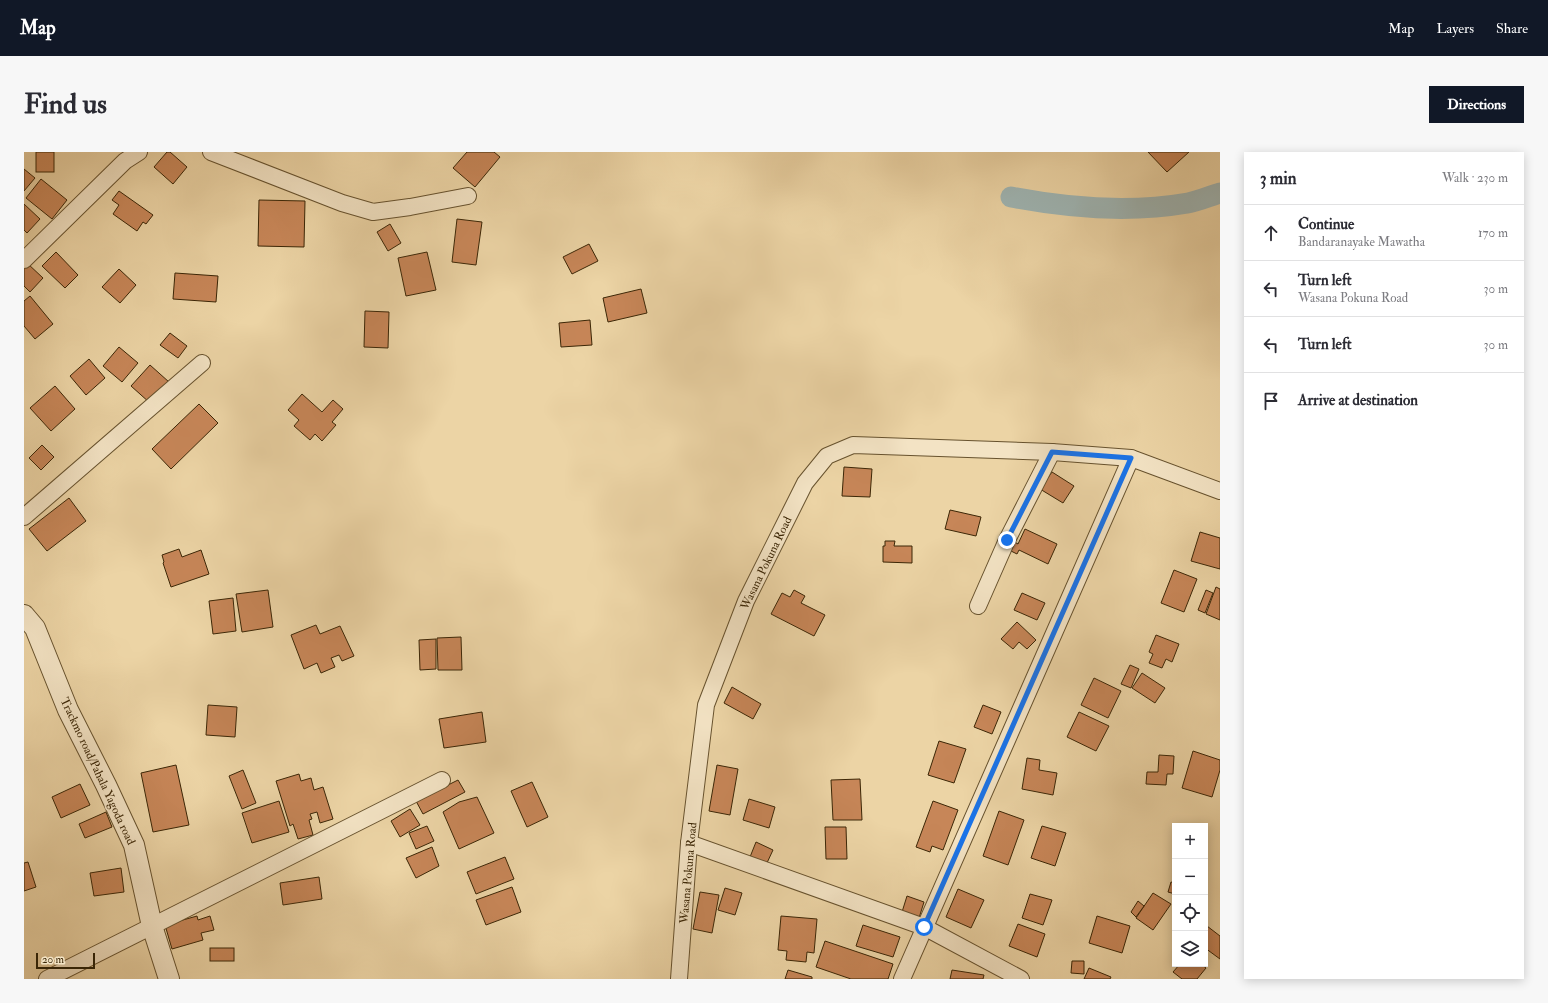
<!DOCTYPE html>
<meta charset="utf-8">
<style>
body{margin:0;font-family:"IM FELL Double Pica",serif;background:#f7f7f7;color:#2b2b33}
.controls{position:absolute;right:12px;bottom:12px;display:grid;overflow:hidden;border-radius:0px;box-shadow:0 2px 10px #0003}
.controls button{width:36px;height:36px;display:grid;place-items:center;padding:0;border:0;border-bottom:1px solid #e1e1e2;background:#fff;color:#2b2b33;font:20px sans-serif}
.scale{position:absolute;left:12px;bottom:10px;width:59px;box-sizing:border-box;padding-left:4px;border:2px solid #3b2606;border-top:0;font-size:11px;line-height:14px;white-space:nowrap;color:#3b2606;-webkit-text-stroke:3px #f3e3c4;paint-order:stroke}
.stop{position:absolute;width:12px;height:12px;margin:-9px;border:3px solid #1a73e8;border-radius:50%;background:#fff}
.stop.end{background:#1a73e8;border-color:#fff;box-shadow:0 1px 4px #0008}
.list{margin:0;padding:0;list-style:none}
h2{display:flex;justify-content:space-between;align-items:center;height:52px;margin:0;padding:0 16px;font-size:17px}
h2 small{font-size:13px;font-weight:400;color:#7c7c81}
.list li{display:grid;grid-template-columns:26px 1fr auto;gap:12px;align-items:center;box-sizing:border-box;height:56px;padding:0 16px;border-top:1px solid #e1e1e2}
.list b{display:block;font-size:15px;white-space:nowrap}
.list p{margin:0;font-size:13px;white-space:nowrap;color:#7c7c81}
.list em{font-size:13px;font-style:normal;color:#7c7c81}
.icon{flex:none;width:22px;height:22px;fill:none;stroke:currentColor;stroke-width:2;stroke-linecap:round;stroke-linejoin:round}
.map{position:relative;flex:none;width:1196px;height:827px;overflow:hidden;border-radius:0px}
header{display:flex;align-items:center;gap:24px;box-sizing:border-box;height:56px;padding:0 20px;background:#111827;color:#fff}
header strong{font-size:19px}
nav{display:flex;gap:22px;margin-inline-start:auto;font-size:14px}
.intro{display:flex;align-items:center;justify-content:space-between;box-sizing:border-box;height:96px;padding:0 24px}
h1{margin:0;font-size:28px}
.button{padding:10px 18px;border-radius:0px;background:#111827;color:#fff;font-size:14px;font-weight:700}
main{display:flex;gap:24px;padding:0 24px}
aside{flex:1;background:#fff;border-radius:0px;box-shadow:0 2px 10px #0003}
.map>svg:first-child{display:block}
</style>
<header>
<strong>Map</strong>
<nav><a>Map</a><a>Layers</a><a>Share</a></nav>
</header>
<div class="intro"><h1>Find us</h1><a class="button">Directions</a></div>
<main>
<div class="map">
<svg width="1196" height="827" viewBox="0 0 1196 827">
<rect width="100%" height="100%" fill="#ecd4a5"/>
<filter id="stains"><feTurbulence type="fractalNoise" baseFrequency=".005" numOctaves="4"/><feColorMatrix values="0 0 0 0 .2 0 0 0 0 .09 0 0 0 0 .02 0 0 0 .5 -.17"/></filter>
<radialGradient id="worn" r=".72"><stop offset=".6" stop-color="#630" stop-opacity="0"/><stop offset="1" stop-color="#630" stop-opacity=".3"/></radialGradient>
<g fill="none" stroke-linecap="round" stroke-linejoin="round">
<!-- canal -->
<path stroke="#9fb5b3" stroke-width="21" d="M 987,45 C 1044,56 1106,61 1164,51 C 1175,49 1186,44 1196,41"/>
</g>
<!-- building -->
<g fill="#c78658" stroke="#3b2606">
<rect x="12" y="0" width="18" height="20"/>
<path d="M 143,0 L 146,0 L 163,15 L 149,32 L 130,15 Z"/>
<path d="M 443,0 L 470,0 L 476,5 L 451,35 L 429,16 Z"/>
<path d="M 1124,0 L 1165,0 L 1143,20 Z"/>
<path d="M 0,17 L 11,26 L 0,39 Z"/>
<path d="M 17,27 L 43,48 L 28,67 L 2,46 Z"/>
<path d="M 95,39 L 129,63 L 122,72 L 119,70 L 113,79 L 89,62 L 95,53 L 88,48 Z"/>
<path d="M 235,48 L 281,49 L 280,95 L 234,94 Z"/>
<path d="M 0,52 L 16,67 L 3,81 L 0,78 Z"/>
<path d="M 433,67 L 458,70 L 452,113 L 428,110 Z"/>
<path d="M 366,72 L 377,91 L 364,99 L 353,80 Z"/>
<path d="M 565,92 L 574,109 L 548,122 L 539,105 Z"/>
<path d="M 32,100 L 54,123 L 41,136 L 18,114 Z"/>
<path d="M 403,100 L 412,138 L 382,144 L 374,106 Z"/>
<path d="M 3,111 L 19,126 L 6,140 L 0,134 L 0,114 Z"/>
<path d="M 95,117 L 112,133 L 96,151 L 78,135 Z"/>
<path d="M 151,121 L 194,124 L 192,150 L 149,147 Z"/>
<path d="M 617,137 L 623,161 L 584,170 L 579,146 Z"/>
<path d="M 6,144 L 29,172 L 11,187 L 0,174 L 0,149 Z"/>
<path d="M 341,159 L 365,160 L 364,196 L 340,195 Z"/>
<path d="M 566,168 L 568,193 L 537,195 L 535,171 Z"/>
<path d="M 146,181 L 163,194 L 154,206 L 136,193 Z"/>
<path d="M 95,195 L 114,211 L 98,230 L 79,214 Z"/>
<path d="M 65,207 L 81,226 L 62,243 L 46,224 Z"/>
<path d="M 126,213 L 145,230 L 126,251 L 107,234 Z"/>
<path d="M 31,234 L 51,257 L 27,279 L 6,256 Z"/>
<path d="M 278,242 L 298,260 L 309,248 L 319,257 L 308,270 L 312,273 L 298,289 L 291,282 L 286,288 L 270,274 L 275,268 L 264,258 Z"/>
<path d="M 175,252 L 194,271 L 147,317 L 128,297 Z"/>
<path d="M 18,293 L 30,305 L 17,318 L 5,306 Z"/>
<path d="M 820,315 L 848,317 L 846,345 L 818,344 Z"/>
<path d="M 1028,320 L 1050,334 L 1039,351 L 1016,337 Z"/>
<path d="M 45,346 L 62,369 L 23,399 L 5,377 Z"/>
<path d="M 926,358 L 957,365 L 952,384 L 921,377 Z"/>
<path d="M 1001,377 L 1033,392 L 1024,412 L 995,398 L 993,402 L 985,398 L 989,389 L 994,392 Z"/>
<path d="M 1176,380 L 1196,386 L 1196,417 L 1167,409 Z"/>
<path d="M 861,389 L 871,389 L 870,394 L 888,394 L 888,411 L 859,410 L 859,394 L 861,394 Z"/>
<path d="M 155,397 L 158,405 L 177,398 L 185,422 L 147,435 L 139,411 L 140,410 L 138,403 Z"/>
<path d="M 1150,418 L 1173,427 L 1160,460 L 1137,451 Z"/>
<path d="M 1192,435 L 1196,437 L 1196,468 L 1182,462 Z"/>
<path d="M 244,438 L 249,475 L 218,480 L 212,442 Z"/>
<path d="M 770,438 L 781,444 L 777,451 L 801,463 L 790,484 L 747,462 L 758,441 L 766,445 Z"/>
<path d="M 1182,438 L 1189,441 L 1181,461 L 1174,458 Z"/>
<path d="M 998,441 L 1021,451 L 1013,468 L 990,458 Z"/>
<path d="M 209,446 L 212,479 L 189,482 L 185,449 Z"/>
<path d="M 993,470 L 1012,488 L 1003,497 L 995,490 L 989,497 L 977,487 Z"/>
<path d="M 292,473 L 296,482 L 316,474 L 330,504 L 318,509 L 315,503 L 307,506 L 311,515 L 297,521 L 293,511 L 280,517 L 267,483 Z"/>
<path d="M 1132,483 L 1155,492 L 1148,510 L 1142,507 L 1138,516 L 1125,511 L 1129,502 L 1125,500 Z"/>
<path d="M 437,485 L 438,518 L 414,518 L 413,486 Z"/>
<path d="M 412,487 L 412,517 L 396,518 L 395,488 Z"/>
<path d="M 1106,513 L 1115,517 L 1107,536 L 1097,532 Z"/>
<path d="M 1118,521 L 1141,536 L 1131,551 L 1108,536 Z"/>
<path d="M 1070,526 L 1097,539 L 1084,566 L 1057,553 Z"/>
<path d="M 708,535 L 737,552 L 729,567 L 700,551 Z"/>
<path d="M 184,553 L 213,555 L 211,585 L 182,583 Z"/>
<path d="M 959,553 L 977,560 L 968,582 L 950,575 Z"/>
<path d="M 458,560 L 462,590 L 420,596 L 415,567 Z"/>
<path d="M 1055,560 L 1085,574 L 1072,599 L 1043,585 Z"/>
<path d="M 915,589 L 942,597 L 930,631 L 904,623 Z"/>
<path d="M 1169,599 L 1196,608 L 1196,618 L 1188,645 L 1158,636 Z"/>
<path d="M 1135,603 L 1150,604 L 1149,622 L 1143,622 L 1142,633 L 1122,632 L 1123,620 L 1134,620 Z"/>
<path d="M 1003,606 L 1016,608 L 1015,618 L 1033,621 L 1029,643 L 998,637 Z"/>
<path d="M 152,613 L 165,673 L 129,680 L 117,621 Z"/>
<path d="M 693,613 L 714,617 L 706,663 L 685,659 Z"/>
<path d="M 219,618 L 232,651 L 218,657 L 205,624 Z"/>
<path d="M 275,622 L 277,629 L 287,626 L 290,638 L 299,635 L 309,667 L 296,671 L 293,660 L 286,662 L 288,667 L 285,668 L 289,683 L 274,687 L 269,672 L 266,674 L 252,629 Z"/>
<path d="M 836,627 L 838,668 L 809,668 L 807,628 Z"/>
<path d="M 434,628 L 441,640 L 399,662 L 392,649 Z"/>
<path d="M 508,630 L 524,665 L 503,675 L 487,639 Z"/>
<path d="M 56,632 L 66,653 L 37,666 L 28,645 Z"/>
<path d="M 453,645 L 470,681 L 435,697 L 419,660 L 435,650 Z"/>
<path d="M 725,647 L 751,655 L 745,676 L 719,668 Z"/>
<path d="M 255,649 L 265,680 L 228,691 L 218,661 Z"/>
<path d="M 909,649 L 934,658 L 919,698 L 908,694 L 906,700 L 892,695 Z"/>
<path d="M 386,657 L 396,673 L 376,685 L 367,669 Z"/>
<path d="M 975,659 L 1000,668 L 984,713 L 959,704 Z"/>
<path d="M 82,660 L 88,675 L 61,686 L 55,672 Z"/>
<path d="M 403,674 L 410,689 L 392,697 L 385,681 Z"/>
<path d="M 1018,674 L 1042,681 L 1031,714 L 1007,706 Z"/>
<path d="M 801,675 L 822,675 L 823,707 L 802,707 Z"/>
<path d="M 732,690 L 749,698 L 742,713 L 726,705 Z"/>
<path d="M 408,695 L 415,714 L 392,726 L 382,706 Z"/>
<path d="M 481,705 L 490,727 L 452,742 L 443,720 Z"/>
<path d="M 4,710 L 12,735 L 0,739 L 0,711 Z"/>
<path d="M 97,716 L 100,740 L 70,744 L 66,721 Z"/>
<path d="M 295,725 L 298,747 L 259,753 L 256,731 Z"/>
<path d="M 1147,730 L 1151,731 L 1151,742 L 1144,740 Z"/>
<path d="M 488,735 L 497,760 L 462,773 L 452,748 Z"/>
<path d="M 701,736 L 718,741 L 711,763 L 694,758 Z"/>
<path d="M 934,737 L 960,748 L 947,776 L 922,765 Z"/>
<path d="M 676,740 L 695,743 L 688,781 L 669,777 Z"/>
<path d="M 1129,741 L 1147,752 L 1129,778 L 1112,766 Z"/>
<path d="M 1006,742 L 1028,748 L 1019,773 L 998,766 Z"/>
<path d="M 883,744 L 900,750 L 895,766 L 878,760 Z"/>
<path d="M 1114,749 L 1120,754 L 1112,765 L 1107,760 Z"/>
<path d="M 173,764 L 174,768 L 186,764 L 190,778 L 177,781 L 179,788 L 148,797 L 141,773 Z"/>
<path d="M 757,764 L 793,767 L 790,801 L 783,800 L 782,810 L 762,808 L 763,799 L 754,798 Z"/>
<path d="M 1073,764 L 1106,774 L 1098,801 L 1065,791 Z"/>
<path d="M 994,772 L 1021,782 L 1013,805 L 985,794 Z"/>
<path d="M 839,773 L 876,785 L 869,805 L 832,794 Z"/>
<path d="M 1183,774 L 1196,784 L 1196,807 L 1181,796 L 1181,777 Z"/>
<path d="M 801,789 L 869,812 L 864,827 L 827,827 L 792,815 Z"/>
<rect x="186" y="796" width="24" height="13"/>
<path d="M 1048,809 L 1060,809 L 1060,822 L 1047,821 Z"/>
<path d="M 1156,812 L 1177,812 L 1182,816 L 1173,827 L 1158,827 L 1149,820 Z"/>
<path d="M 1065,816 L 1087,825 L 1086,827 L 1060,827 Z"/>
<path d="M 764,818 L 788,825 L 788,827 L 761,827 Z"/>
<path d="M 928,818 L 960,823 L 959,827 L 926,827 Z"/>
</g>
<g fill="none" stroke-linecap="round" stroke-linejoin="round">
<defs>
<g id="minor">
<path d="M 187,0 L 318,51 L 349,60 L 386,55 L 444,44"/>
<path d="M 0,108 L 101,9 L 115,0"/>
<path d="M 0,365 L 178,211"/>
<path d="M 954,454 L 983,388 L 1028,300"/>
<path d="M 665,691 L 900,775 L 997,827"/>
<path d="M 23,827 L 418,628"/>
<path d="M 655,827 L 665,691 L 682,553 L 722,449 L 781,331 L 803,304 L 829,293 L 1028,300 L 1107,306"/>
<path d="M 878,827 L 1107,306 L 1196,339"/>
</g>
<path id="tertiary" d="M 0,463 L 11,476 L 44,558 L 82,633 L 110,693 L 128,774 L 145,827"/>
</defs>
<!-- minor casing -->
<use href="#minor" stroke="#67522e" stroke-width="18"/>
<!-- tertiary casing -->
<use href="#tertiary" stroke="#67522e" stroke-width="22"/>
<!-- minor -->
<use href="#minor" stroke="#f3e3c4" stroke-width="16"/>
<!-- tertiary -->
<use href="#tertiary" stroke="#f3e3c4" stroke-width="20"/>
</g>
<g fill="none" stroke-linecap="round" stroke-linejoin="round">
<!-- route -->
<path stroke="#1a73e8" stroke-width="5" d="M 900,775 L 1107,306 L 1028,300 L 983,388"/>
</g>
<g text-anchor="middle" stroke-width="3.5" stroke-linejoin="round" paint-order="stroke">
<!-- street labels -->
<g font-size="12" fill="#3b2606" stroke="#f3e3c4">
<text transform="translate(742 411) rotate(-64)" y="4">Wasana Pokuna Road</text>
<text transform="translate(74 619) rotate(65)" y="4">Trackmo road/Pahala Yagoda road</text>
<text transform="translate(664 721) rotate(-85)" y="4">Wasana Pokuna Road</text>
</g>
</g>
<rect width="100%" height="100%" filter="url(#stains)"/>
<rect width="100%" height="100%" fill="url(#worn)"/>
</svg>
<div class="controls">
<button>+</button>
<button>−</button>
<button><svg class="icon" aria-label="locate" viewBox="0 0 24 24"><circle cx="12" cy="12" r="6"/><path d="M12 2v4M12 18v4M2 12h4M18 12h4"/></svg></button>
<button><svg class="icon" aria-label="layers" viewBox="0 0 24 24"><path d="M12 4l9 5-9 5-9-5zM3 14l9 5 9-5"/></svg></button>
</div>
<div class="scale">20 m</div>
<div class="stop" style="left:900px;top:775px"></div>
<div class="stop end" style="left:983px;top:388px"></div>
</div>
<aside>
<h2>3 min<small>Walk · 230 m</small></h2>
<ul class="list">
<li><svg class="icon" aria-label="ahead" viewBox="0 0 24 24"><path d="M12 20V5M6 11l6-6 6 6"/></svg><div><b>Continue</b><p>Bandaranayake Mawatha</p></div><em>170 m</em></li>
<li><svg class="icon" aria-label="left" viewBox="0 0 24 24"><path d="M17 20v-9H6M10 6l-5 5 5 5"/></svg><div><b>Turn left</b><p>Wasana Pokuna Road</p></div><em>30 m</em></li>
<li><svg class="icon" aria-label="left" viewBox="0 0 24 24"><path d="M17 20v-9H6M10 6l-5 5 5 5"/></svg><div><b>Turn left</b></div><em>30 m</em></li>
<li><svg class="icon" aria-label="arrive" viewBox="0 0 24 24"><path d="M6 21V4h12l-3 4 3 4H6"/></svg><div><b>Arrive at destination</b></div></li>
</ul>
</aside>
</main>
